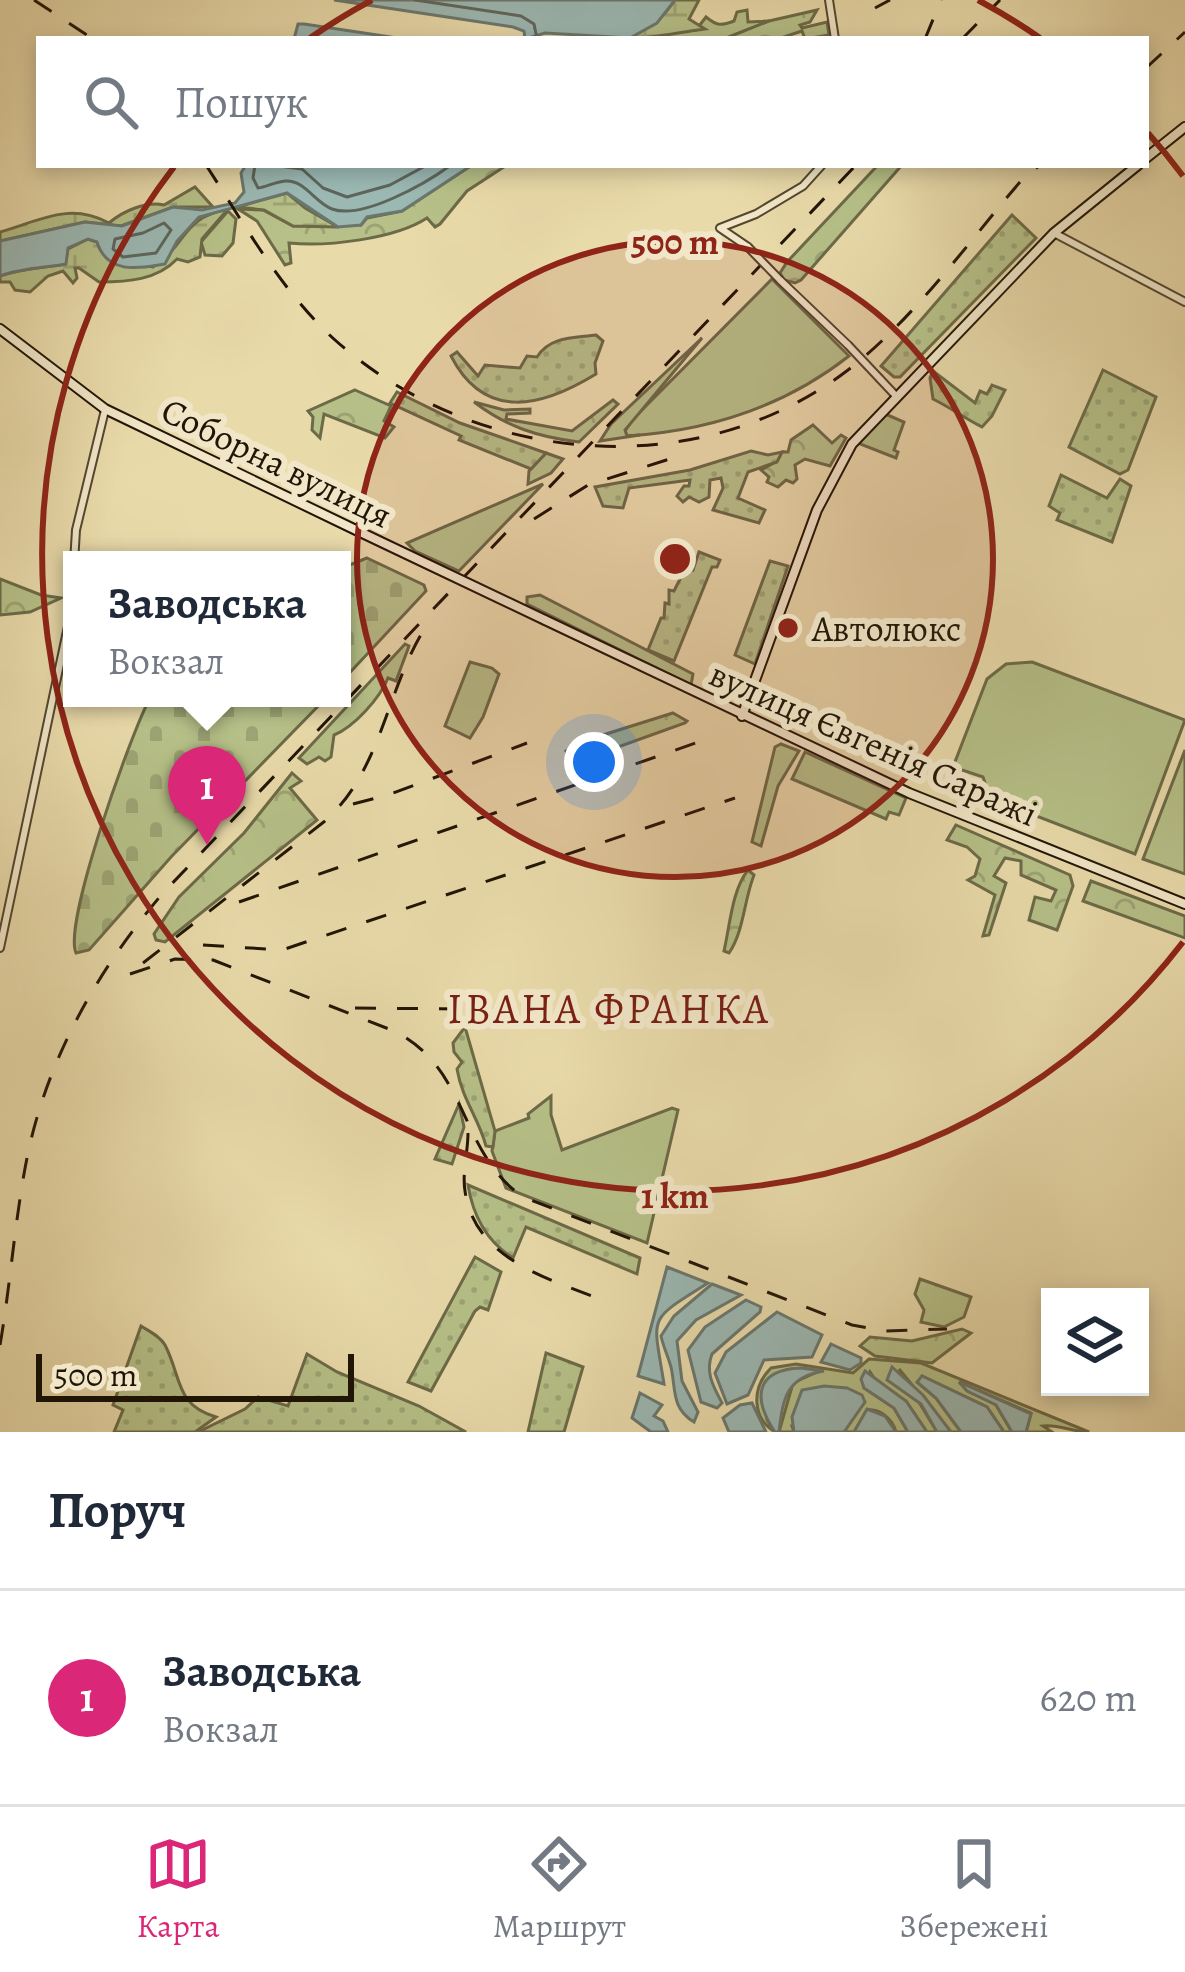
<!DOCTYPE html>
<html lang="uk">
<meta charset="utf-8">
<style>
body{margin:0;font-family:Alegreya,serif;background:#f6f6f7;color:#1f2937}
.controls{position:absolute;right:36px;bottom:36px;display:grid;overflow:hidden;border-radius:0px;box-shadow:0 6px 18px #0003}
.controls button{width:108px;height:108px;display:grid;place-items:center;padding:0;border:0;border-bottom:3px solid #e0e1e3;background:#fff;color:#1f2937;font:60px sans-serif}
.scale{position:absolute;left:36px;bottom:30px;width:318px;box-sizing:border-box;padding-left:12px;border:6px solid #211506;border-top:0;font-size:33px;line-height:42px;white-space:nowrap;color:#211506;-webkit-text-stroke:9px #f1e7c8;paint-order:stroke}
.you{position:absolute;left:594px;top:762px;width:42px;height:42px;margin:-30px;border:9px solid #fff;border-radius:50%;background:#1a73e8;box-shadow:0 0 0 18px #1a73e833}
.badge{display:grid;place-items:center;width:78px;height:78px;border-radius:50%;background:#db2777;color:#fff;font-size:39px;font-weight:700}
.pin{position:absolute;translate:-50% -99px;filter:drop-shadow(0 3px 6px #0008)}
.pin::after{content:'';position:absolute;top:63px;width:42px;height:36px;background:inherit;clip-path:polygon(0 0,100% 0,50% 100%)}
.popup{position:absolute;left:63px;top:551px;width:288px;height:156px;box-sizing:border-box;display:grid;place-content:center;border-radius:0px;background:#fff;filter:drop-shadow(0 3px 9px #0005);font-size:39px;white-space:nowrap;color:#747a83}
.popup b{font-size:45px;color:#1f2937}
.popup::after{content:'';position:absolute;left:50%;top:100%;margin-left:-24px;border:24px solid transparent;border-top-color:#fff}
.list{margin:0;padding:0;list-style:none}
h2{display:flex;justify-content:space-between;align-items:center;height:156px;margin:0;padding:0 48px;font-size:51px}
h2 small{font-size:39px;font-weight:400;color:#747a83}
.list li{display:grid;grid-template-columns:78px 1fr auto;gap:36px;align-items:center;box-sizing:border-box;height:216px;padding:0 48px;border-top:3px solid #e0e1e3}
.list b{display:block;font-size:45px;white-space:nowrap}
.list p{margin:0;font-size:39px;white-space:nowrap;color:#747a83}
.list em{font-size:39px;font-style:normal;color:#747a83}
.icon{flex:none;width:66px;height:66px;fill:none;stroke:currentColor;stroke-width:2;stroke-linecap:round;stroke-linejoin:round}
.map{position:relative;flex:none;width:1185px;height:1432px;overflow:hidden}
.search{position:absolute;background:#fff;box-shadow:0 6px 18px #0003;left:36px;right:36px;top:36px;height:132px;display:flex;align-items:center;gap:30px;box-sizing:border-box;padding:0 42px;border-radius:0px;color:#747a83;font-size:45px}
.sheet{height:372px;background:#fff}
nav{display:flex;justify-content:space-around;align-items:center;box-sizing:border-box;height:168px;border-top:3px solid #e0e1e3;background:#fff;font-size:33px;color:#747a83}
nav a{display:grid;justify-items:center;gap:6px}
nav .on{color:#db2777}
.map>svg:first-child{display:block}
</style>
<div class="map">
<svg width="1185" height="1432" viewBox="0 0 1185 1432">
<defs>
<pattern id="forest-crowns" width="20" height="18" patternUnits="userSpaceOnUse" patternTransform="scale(3)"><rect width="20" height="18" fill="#b6c088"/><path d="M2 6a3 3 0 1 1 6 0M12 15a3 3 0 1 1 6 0" fill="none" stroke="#9ca474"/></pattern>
<pattern id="wetland-marsh" width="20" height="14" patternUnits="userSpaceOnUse" patternTransform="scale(3)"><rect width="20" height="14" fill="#b6c088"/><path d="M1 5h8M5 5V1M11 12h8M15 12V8" fill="none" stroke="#9ca474"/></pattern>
<pattern id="cemetery-stones" width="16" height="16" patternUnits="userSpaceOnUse" patternTransform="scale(3)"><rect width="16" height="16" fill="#b6c088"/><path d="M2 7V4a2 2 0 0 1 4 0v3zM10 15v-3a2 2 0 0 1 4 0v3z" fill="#9ca474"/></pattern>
<pattern id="garden-dots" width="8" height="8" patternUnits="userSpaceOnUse" patternTransform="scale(3)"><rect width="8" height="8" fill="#b6c088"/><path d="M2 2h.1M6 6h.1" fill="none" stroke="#9ca474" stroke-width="1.8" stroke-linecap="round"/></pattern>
</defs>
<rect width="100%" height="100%" fill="#e9daaa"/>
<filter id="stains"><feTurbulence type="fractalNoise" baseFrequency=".00167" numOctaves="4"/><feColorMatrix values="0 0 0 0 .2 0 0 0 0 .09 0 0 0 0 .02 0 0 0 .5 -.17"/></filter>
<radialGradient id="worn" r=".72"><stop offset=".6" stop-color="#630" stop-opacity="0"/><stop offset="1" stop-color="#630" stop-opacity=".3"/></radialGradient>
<!-- green -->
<g fill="#b6c088" stroke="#6c6a47" stroke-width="3">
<path d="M 747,10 L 748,22 L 769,21 L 724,39 L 657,39 L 666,33 L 696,30 L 706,17 C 717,26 721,26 734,21 L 737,12 Z"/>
<path d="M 772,279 L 849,356 C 784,407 708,431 627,436 L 625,431 L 633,419 Z"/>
<path d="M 883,413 L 904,422 L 894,450 L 898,452 L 896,458 L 855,442 Z"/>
<path d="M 546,453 L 563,459 L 551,473 L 528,484 L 529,471 Z"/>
<path d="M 543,484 L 459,571 L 415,551 L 407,543 Z"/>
<path d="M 540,595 L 693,674 L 691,685 L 527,604 L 527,597 Z"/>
<path d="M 470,662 L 492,668 L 499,674 L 483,717 L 470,738 L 445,726 Z"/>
<path d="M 1032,662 L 1185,720 L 1135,854 L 990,798 L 983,777 L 953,767 L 987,679 L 1006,664 Z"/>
<path d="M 781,744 L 799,751 L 778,786 L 761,846 L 752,842 L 775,747 Z"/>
<path d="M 1185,750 L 1185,874 L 1143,859 Z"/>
<path d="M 805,752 L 906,798 L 899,815 L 889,812 L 886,819 L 792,779 Z"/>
<path d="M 551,1096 L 551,1115 L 562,1150 L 672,1108 L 678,1110 L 647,1243 L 506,1188 L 492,1151 L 495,1131 L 529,1118 L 528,1114 Z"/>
<path d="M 869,1359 L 921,1363 L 1089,1432 C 1072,1432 1059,1424 1043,1426 L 1052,1432 L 1026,1432 L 1031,1413 L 959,1382 L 996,1405 L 1012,1432 L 1004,1432 L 987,1407 L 922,1376 L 918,1383 L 936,1398 L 961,1432 L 951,1432 L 899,1369 L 937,1432 L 927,1432 L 906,1401 L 877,1382 L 870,1372 L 864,1388 L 894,1408 L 908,1432 L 896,1432 C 893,1420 880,1408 867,1410 L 854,1432 L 844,1432 L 849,1424 L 792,1426 L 794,1432 L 779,1432 L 793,1383 L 819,1371 C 799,1367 776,1366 764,1385 L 767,1420 L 775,1432 C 752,1418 751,1388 771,1368 L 796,1364 L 853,1373 Z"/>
</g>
<!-- forest -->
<g fill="url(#forest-crowns)" stroke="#6c6a47" stroke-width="3">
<path d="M 817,10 L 810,22 L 800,25 L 802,28 L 827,22 L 829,35 L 805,39 L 802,31 L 778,39 L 724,39 L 769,21 Z"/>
<path d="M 472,165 L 507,165 L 467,191 L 440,224 L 435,227 L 427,218 C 395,239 326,247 289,243 L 291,263 L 285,265 L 257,221 L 238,209 L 263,210 L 293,226 L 361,225 L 367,218 L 402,211 Z"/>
<path d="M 878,165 L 902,165 L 801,280 L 795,283 L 784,280 L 780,273 L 787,262 Z"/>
<path d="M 228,211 L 236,219 L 233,243 L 222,256 L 205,255 L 201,242 Z"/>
<path d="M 702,338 L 625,430 L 627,436 L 640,435 L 600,441 L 611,424 Z"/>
<path d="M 355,390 L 391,406 L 384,421 L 394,427 L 385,438 L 324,414 L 320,438 L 312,430 L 313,417 L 308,411 Z"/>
<path d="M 613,400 L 618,404 L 579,442 C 538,437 507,427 474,402 L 504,410 L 530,409 L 530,413 L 507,414 L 506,419 L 572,431 Z"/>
<path d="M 813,425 L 832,443 L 841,435 L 846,438 L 830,466 L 805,459 L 795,465 L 797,479 L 793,483 L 786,480 L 778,487 L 767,482 L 769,477 L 761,470 L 777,461 L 782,452 L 788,452 L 791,440 Z"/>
<path d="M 0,579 L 41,595 L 61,598 L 30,612 L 0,615 Z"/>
<path d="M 405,644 L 409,646 L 396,681 L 388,678 C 380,698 354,727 334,735 L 331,757 L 325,761 L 319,757 L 307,764 L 299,758 Z"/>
<path d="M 673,713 L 687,721 L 685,723 L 593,756 L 572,759 L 566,751 L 587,740 Z"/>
<path d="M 292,773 L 301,781 L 290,788 L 317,820 L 165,942 L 156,940 L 154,934 L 179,897 L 244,833 Z"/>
<path d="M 956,825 L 1070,875 L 1073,886 L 1057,930 L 1029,920 L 1035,897 L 1051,901 L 1056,890 L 1021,875 L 1021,861 L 1005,858 L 994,876 L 1006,883 L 989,935 L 983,936 L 995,895 L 968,880 L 975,876 L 980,859 L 967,847 L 947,840 Z"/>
<path d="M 748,870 L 754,875 C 744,900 744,931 729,953 L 724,951 C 730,925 732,890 748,870 Z"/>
<path d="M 1091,881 L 1185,916 L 1185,938 L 1083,901 Z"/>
<path d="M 920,1279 L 971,1297 L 964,1317 L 944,1327 L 921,1322 L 924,1310 L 915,1294 Z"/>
<path d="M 962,1329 L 971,1333 L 932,1363 L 875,1356 L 860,1346 L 870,1337 L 912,1341 Z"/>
</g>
<!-- wetland -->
<g fill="url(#wetland-marsh)" stroke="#6c6a47" stroke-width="3">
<path d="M 675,0 L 699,0 L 689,19 L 705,29 C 679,32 652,39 623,39 L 665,13 Z"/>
<path d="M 195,187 L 213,207 L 173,207 L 121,226 L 85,222 L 0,241 L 0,232 C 42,220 69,202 109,223 C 123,211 146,201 164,205 Z"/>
<path d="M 287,193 L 305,208 L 338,227 L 293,226 L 264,210 L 237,207 Z"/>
<path d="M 228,209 L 202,239 L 200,257 L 188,262 L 177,259 C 157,280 128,282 99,282 L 79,268 L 75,268 L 77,278 L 73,283 L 63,271 L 48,276 L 30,292 L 15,290 L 10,282 L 0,282 L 0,276 C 22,268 44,268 65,264 L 68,249 L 88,239 L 97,242 C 106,269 128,260 153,267 C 188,244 181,218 228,209 Z"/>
</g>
<!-- cemetery -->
<g fill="url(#cemetery-stones)" stroke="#6c6a47" stroke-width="3">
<path d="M 367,558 L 424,585 L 426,591 L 342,681 L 342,568 Z"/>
<path d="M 150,698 L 326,698 L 171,857 L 89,950 L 76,953 C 63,923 131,733 150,698 Z"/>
</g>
<!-- garden -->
<g fill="url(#garden-dots)" stroke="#6c6a47" stroke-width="3">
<path d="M 1012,215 L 1036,238 L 900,377 L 894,377 L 881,366 Z"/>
<path d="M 596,335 L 603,341 L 595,363 L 596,374 C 542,407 485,422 451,356 L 457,352 L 478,376 L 485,365 L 520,368 L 527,356 L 537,357 C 550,336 574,338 596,335 Z"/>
<path d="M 1103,370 L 1156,397 L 1128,470 L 1120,474 L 1069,447 Z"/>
<path d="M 933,371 L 975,403 L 980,391 L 987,394 L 992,385 L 1005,390 L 992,416 L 982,427 C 963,417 951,408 933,399 L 930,378 Z"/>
<path d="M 397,392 L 460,423 L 546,453 L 531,469 L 459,440 L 461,436 L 390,403 Z"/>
<path d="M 751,451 L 768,455 L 782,452 L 777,462 L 748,472 L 738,498 L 765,510 L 759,523 L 713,510 L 723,488 L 721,478 L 710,480 L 709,497 L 699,502 L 689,497 L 683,502 L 677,496 L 684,486 L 689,486 L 690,480 L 629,488 L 623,508 L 603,506 L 595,487 L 690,470 Z"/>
<path d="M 1061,475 L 1107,498 L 1120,479 L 1131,486 L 1112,542 L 1057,520 L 1060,513 L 1049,506 Z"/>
<path d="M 699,552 L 720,560 L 717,567 L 712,567 L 674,661 L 648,650 L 661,618 L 664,618 L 665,603 L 669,604 L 669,590 L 674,591 L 683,573 L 669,568 L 671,562 L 693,570 Z"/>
<path d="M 770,561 L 788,566 L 755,664 L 735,655 Z"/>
<path d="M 465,1027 L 495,1131 L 493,1147 L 486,1146 C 479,1119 462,1099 457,1069 L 462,1062 L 454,1052 L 453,1043 Z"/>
<path d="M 459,1104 L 464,1127 L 452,1164 L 435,1159 Z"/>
<path d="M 468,1185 L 640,1258 L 637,1274 L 526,1227 L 513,1258 C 486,1241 473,1216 468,1185 Z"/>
<path d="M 475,1257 L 501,1272 L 488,1310 L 480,1307 L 475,1311 L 431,1391 L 408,1382 Z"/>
<path d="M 141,1326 C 150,1332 160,1336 165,1345 C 182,1378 175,1405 216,1417 L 195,1432 L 114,1432 L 123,1410 L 113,1405 Z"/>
<path d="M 546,1353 L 583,1367 L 564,1432 L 528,1432 Z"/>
<path d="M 307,1354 L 337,1372 L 419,1406 L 466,1432 L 198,1432 L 245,1409 L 258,1397 L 288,1406 Z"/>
</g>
<!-- water -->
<g fill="#9bb8b3" stroke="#6a776e" stroke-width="3">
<path d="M 334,0 L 675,0 L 657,23 L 630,38 L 545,33 L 525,39 L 524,31 L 513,27 Z"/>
<path d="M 298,24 L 304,24 L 404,39 L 294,39 Z"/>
<path d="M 246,165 L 472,165 L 402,211 L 367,217 L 361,225 L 338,227 L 287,193 L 199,217 L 177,241 L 165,264 C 137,269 107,274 97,242 L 88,239 L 68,248 L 66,264 C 43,268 21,268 0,276 L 0,241 L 85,222 L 122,226 L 173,207 L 202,210 L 235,203 L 244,192 L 241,173 Z"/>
<path d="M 667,1267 L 708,1283 C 646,1322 653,1314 664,1384 L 638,1376 Z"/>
<path d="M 712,1284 L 741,1295 L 696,1320 L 677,1341 L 682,1381 L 698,1412 L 694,1422 C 671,1408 676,1389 671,1367 C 668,1356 663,1346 661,1336 L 674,1316 Z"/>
<path d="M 746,1300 L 761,1307 L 760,1312 L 712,1354 C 705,1372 713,1386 722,1403 L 717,1408 L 701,1402 L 688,1350 L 705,1327 Z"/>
<path d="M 777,1312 L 822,1335 L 812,1357 L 764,1360 L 748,1395 L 727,1404 L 715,1373 L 726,1352 Z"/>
<path d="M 831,1344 L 861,1358 L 861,1363 L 850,1370 L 821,1362 Z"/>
<path d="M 892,1367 L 923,1395 L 951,1432 L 937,1432 L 921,1404 L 887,1380 Z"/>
<path d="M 801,1368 L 824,1371 C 787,1377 783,1397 779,1432 L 775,1432 C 753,1399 754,1370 801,1368 Z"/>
<path d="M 865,1371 L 906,1401 L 927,1432 L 908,1432 L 894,1408 L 864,1388 L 861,1379 Z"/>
<path d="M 922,1376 L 987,1407 L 1004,1432 L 961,1432 L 936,1398 L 917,1382 Z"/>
<path d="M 959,1382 L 1031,1414 L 1026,1432 L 1012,1432 L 996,1405 L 967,1391 Z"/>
<path d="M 824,1386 L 847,1388 L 862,1395 L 865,1402 L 844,1432 L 794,1432 L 792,1417 L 802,1390 Z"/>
<path d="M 640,1393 L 662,1405 L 654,1416 L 663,1421 L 668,1432 L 651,1432 L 632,1418 Z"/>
<path d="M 752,1403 L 766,1432 L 729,1432 L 723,1418 L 740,1405 Z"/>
<path d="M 867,1409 L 885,1416 L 896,1432 L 854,1432 Z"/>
</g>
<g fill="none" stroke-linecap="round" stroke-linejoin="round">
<!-- shore -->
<g stroke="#5e665c" stroke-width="3">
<path d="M 415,0 L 521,16 L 534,24 L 537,39"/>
<path d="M 255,165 L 253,178 L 258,188 C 266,187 275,182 285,181 C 304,179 315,203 332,209 C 362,220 425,184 451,165"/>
<path d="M 271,165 L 302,169 L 323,188 L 347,197 L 390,185 L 427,165"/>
<path d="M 164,223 L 171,230 L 156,253 L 123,257 L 113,249 L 115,239 L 143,233 Z"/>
</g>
<defs>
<g id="tertiary">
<path d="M 829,0 L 835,39"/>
<path d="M 1054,233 L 1185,302"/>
<path d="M 748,247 L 720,228 L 756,214 L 803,186 L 822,165"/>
<path d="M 780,280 L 848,345"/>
<path d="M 880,379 L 896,396"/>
<path d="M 0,948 L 71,612 L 76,530 L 105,410"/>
</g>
<g id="secondary">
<path d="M 1146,158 L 1185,127"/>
<path d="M 0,329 L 105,409 L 358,531"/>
<path d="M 545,620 L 909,793 L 1185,904"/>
<path d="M 742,716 L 817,510 L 852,444 L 1054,233 L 1138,165"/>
</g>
</defs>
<!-- tertiary casing -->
<use href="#tertiary" stroke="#53462f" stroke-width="10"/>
<!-- secondary casing -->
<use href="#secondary" stroke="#211506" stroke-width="12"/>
<!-- tertiary -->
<use href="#tertiary" stroke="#f1e7c8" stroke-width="6"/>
<!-- secondary -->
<use href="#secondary" stroke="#f1e7c8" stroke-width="8"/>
<!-- rail -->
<g stroke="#211506" stroke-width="3" stroke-dasharray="21 21" stroke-linecap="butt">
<path d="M 34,0 L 93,39"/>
<path d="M 875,8 L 890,0"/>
<path d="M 925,39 L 941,0"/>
<path d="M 962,39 L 1000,0"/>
<path d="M 1146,68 L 1185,32"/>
<path d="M 206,165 C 245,225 281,291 335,340 C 475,465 696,486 848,370 C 914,319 966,245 1020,182 L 1040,165"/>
<path d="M 534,519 L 588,485 L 682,455"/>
<path d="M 353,804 L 388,795 L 527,743"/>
<path d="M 239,902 L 710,738"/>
<path d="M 203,945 L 282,950 L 735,798"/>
<path d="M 143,963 L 325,821 C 382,770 386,690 425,628"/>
<path d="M 130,974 L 175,959 L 213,960 L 394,1031 C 470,1069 458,1152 523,1197 L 852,1325 L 885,1331 L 947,1329"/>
<path d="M 355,1008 L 466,1009"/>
<path d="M 468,1133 C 468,1152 462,1172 465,1191 C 475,1262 554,1280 610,1303"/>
<path d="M 0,1345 C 11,1281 15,1216 28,1153 C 49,1055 99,968 163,893 L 856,165"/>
</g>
<defs>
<g id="tertiary-bridge">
<path d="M 748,247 L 780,280"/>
<path d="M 848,345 L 880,379"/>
</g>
<path id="secondary-bridge" d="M 358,531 L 545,620"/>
</defs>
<!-- tertiary-bridge casing -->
<use href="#tertiary-bridge" stroke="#53462f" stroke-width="10" stroke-linecap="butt"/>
<!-- secondary-bridge casing -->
<use href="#secondary-bridge" stroke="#211506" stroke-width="12" stroke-linecap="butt"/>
<!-- tertiary-bridge -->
<use href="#tertiary-bridge" stroke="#f1e7c8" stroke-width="6"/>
<!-- secondary-bridge -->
<use href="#secondary-bridge" stroke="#f1e7c8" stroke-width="8"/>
</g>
<!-- distance rings -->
<circle cx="675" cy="559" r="318" fill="#8f2418" fill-opacity=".12"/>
<g fill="none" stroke="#8f2418" stroke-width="6">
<circle cx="675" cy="559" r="318"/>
<path d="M1183 942A636 636 0 1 1 174 167M310 38A636 636 0 0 1 372 0M978 0A636 636 0 0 1 1040 38M1148 133A636 636 0 0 1 1183 176"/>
</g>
<!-- markers -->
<circle fill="#8f2418" stroke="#f1e7c8" stroke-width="4.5" cx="788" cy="628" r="12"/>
<g text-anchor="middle" stroke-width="12" stroke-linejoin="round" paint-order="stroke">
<!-- street labels -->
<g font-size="36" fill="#211506" stroke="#f1e7c8">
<text transform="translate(277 462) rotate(26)" y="13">Соборна вулиця</text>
<text transform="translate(874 743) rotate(24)" y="13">вулиця Євгенія Саражі</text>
</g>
<!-- poi labels -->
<g font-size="36" fill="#211506" stroke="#f1e7c8" text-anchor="start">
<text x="812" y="641">Автолюкс</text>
</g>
<!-- quarter labels -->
<g font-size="42" letter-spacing="3" fill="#7a1f14" stroke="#f1e7c8">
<text x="609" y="1023">ІВАНА ФРАНКА</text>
</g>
</g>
<circle cx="675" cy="559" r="18" fill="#8f2418" stroke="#f1e7c8" stroke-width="6"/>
<g font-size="36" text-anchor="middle" font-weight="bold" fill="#8f2418" stroke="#f1e7c8" stroke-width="12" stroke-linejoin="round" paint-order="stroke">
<text x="675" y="254">500 m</text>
<text x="675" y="1208">1 km</text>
</g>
<rect width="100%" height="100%" filter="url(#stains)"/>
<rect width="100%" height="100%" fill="url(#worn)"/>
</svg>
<div class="controls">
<button><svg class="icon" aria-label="layers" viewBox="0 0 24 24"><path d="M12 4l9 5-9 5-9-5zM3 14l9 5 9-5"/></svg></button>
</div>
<div class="scale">500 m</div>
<div class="you"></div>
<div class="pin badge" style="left:207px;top:845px">1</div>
<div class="popup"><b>Заводська</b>Вокзал</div>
<div class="search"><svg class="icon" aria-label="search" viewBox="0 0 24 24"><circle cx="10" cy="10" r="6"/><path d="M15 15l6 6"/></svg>Пошук</div>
</div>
<section class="sheet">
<h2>Поруч<small></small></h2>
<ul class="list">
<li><span class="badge">1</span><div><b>Заводська</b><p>Вокзал</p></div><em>620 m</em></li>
</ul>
</section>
<nav>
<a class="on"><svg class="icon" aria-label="map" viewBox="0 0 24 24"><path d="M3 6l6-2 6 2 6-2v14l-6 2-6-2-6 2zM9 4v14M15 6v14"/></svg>Карта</a>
<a><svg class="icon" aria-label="directions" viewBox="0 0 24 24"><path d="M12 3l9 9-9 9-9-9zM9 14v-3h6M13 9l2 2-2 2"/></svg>Маршрут</a>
<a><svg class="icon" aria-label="saved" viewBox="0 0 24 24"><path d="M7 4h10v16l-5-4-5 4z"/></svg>Збережені</a>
</nav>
